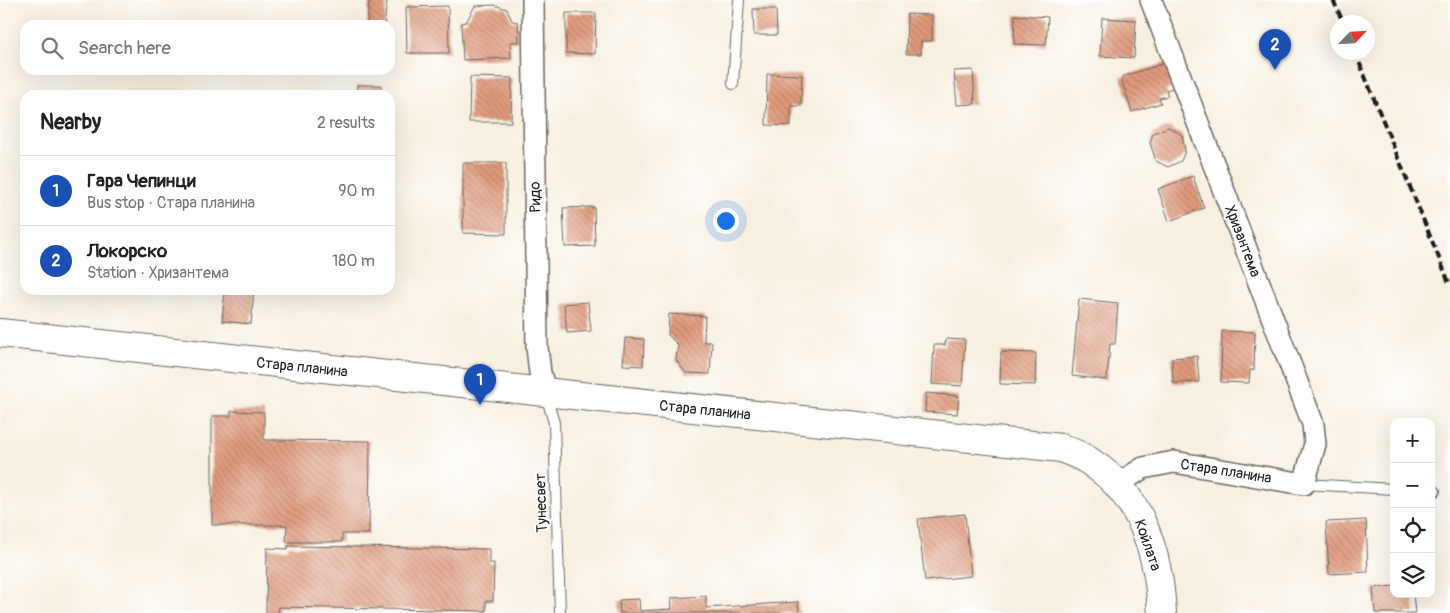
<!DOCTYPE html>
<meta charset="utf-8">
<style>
body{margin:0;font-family:Pangolin,sans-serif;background:#f6f6f6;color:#222}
.controls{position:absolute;right:15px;bottom:15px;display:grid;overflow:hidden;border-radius:10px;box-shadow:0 5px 20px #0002}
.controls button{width:45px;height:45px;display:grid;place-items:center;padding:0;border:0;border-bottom:1px solid #e0e0e0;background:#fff;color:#222;font:25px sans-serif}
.compass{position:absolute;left:1330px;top:15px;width:45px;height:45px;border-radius:50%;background:#fff;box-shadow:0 5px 20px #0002;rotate:65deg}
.you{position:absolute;left:725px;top:220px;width:18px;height:18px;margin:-12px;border:4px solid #fff;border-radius:50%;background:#1a73e8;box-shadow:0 0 0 8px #1a73e833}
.badge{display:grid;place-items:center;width:32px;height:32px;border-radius:50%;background:#c8321e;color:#fff;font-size:16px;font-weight:700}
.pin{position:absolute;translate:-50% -41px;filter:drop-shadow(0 1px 2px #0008)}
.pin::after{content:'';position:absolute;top:26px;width:18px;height:15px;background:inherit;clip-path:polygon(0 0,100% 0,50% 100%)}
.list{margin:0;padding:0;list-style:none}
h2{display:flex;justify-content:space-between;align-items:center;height:65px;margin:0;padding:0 20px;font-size:21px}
h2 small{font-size:16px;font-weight:400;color:#767676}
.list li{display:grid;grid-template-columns:32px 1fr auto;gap:15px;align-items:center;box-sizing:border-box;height:70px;padding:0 20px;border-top:1px solid #e0e0e0}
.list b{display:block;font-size:19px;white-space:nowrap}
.list p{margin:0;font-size:16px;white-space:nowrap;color:#767676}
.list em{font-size:16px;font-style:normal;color:#767676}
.icon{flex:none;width:28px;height:28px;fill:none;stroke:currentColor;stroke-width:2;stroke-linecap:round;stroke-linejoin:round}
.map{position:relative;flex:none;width:1450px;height:613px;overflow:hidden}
.search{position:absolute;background:#fff;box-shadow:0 5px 20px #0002;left:20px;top:20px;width:375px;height:55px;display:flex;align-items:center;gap:12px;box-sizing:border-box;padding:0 18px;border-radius:15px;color:#767676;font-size:19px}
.panel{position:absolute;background:#fff;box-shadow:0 5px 20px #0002;left:20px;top:90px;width:375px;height:205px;border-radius:15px}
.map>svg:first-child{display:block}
</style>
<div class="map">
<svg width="1450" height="613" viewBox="0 0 1450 613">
<defs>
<pattern id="building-back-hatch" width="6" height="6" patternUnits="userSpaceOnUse" patternTransform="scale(1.25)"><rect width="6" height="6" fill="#e09a7c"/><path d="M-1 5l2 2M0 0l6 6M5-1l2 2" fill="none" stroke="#b57d65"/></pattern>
</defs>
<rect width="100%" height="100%" fill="#fff"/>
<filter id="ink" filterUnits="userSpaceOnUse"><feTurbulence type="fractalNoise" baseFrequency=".02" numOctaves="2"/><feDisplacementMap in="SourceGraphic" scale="10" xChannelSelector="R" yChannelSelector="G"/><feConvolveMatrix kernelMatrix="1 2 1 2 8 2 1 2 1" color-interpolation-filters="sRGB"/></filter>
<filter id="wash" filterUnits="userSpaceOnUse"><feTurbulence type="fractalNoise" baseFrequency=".0096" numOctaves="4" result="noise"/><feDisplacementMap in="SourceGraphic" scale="20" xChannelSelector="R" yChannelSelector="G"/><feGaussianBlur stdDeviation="1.12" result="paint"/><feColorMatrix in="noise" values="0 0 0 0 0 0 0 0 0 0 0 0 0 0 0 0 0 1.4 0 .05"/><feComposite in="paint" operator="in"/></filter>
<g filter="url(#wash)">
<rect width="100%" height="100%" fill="#f7efe0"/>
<g id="blocks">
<!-- building -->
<g fill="url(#building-back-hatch)">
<path d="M 369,0 L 387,1 L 384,25 L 367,25 Z"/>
<path d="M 494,5 L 507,9 L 512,21 L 518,22 L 519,42 L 510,42 L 511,58 L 463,60 L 461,23 L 466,22 L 475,6 Z"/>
<path d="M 448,6 L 449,53 L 407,53 L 406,7 Z"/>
<path d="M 753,9 L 776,9 L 777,35 L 754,35 Z"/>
<path d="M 566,13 L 596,13 L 595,54 L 566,53 Z"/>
<path d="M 907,14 L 932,15 L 932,41 L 921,41 L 921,54 L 906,54 Z"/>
<path d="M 1015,15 L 1048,17 L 1046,45 L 1014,44 Z"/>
<path d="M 1102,18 L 1136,20 L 1134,58 L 1100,56 Z"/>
<path d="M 1168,62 L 1176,87 L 1166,90 L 1168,96 L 1159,98 L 1161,103 L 1132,112 L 1121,77 Z"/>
<path d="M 973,70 L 975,104 L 957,105 L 954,71 Z"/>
<path d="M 767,74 L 802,75 L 801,106 L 791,106 L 791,126 L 766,125 Z"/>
<path d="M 470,77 L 512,78 L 511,122 L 469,122 Z"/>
<rect x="357" y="85" width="24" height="10"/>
<path d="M 1169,127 L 1182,135 L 1185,151 L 1181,161 L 1168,167 L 1156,161 L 1150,143 L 1153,133 Z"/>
<path d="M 463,163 L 506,163 L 506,234 L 463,233 Z"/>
<path d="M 1193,176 L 1204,208 L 1169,221 L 1158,189 Z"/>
<path d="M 594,207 L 595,246 L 565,247 L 563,208 Z"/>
<path d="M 225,290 L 254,290 L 251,324 L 222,321 Z"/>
<path d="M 1079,299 L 1118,303 L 1115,344 L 1110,344 L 1107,380 L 1072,376 Z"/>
<path d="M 588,302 L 591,331 L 567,333 L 564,304 Z"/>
<path d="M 669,314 L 705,316 L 704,342 L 712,342 L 710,374 L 686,373 L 676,360 L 678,345 L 668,335 Z"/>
<path d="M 1222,331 L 1255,332 L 1254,370 L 1250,370 L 1249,383 L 1221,382 Z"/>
<path d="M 625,338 L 644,339 L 643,366 L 623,365 Z"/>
<path d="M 946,339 L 965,340 L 962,386 L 932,384 L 934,345 L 945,345 Z"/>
<path d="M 1001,352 L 1036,353 L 1035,385 L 1000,384 Z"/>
<path d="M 1197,356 L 1199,382 L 1173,383 L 1172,358 Z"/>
<path d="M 926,393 L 959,396 L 957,414 L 925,412 Z"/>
<path d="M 231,411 L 264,412 L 264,440 L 370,441 L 369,534 L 342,534 L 342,542 L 286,542 L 287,525 L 212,525 L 212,416 L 231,416 Z"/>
<path d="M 965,514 L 971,576 L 925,581 L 918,519 Z"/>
<path d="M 1366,520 L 1368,572 L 1329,574 L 1326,522 Z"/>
<path d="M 288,546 L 489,549 L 489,563 L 494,563 L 493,601 L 486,601 L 486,611 L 279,607 L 278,613 L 266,613 L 267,548 L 288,549 Z"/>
<path d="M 1394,586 L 1394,594 L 1413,594 L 1415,613 L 1375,613 L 1373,588 Z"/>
<path d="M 706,596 L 706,608 L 798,602 L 799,613 L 620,613 L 619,600 L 639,599 L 640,611 L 672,609 L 671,598 Z"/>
</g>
</g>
</g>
<g filter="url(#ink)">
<use href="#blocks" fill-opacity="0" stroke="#696661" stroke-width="1"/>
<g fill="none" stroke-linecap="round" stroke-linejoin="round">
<defs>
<g id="lane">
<path d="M 733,84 L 739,0"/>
<path d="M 546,395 L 554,423 L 560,613"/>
<path d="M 1304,484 L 1394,489"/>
<path d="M 1431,491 L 1435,491"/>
</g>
<g id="street">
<path d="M 533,0 L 537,347 L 540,373 L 546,394"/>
<path d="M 1118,484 L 1143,468 L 1174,462 L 1304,484 L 1315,444 L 1313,424 L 1151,0"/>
</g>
<path id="secondary" d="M 0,333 L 1061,448 C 1071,452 1083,456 1092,463 C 1142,496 1159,556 1162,613"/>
</defs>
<!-- lane casing -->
<use href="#lane" stroke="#696661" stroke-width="12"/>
<!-- street casing -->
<use href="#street" stroke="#696661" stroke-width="24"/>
<!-- secondary casing -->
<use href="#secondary" stroke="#696661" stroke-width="30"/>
<!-- lane -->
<use href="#lane" stroke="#fff" stroke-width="10"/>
<!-- street -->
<use href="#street" stroke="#fff" stroke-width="21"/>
<!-- secondary -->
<use href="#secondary" stroke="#fff" stroke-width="28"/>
<!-- rail -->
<g stroke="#1c1c1c" stroke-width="4" stroke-dasharray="8 4" stroke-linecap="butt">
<path d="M 1333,0 L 1343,22"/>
<path d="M 1355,52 L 1450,285"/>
</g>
</g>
</g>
<g text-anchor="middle" stroke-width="4" stroke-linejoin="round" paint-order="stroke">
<!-- street labels -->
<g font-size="15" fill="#1c1c1c" stroke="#fff">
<text transform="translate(535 197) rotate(-91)" y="5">Ридо</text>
<text transform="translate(1243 241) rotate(69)" y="5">Хризантема</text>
<text transform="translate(302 367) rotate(6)" y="5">Стара планина</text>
<text transform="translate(705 410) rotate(6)" y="5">Стара планина</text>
<text transform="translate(1226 471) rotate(9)" y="5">Стара планина</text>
<text transform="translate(541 503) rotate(-92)" y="5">Тунесвет</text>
<text transform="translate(1148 545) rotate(71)" y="5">Койлата</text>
</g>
</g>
</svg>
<div class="controls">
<button>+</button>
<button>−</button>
<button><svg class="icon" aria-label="locate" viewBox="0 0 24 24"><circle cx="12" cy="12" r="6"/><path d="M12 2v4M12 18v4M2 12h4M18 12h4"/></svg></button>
<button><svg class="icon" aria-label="layers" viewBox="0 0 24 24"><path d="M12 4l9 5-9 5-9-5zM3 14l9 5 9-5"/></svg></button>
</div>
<svg class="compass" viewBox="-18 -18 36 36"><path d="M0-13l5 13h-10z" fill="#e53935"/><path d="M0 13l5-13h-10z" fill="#767676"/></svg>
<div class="you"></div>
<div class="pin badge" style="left:480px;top:405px;background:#1a4fb4">1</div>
<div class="pin badge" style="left:1275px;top:70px;background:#1a4fb4">2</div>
<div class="search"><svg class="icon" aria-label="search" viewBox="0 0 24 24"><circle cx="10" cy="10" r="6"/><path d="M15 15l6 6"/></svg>Search here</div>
<section class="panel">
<h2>Nearby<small>2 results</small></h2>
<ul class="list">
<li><span class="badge" style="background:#1a4fb4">1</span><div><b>Гара Чепинци</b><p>Bus stop · Стара планина</p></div><em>90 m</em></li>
<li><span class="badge" style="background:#1a4fb4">2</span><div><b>Локорско</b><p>Station · Хризантема</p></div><em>180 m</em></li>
</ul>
</section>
</div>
